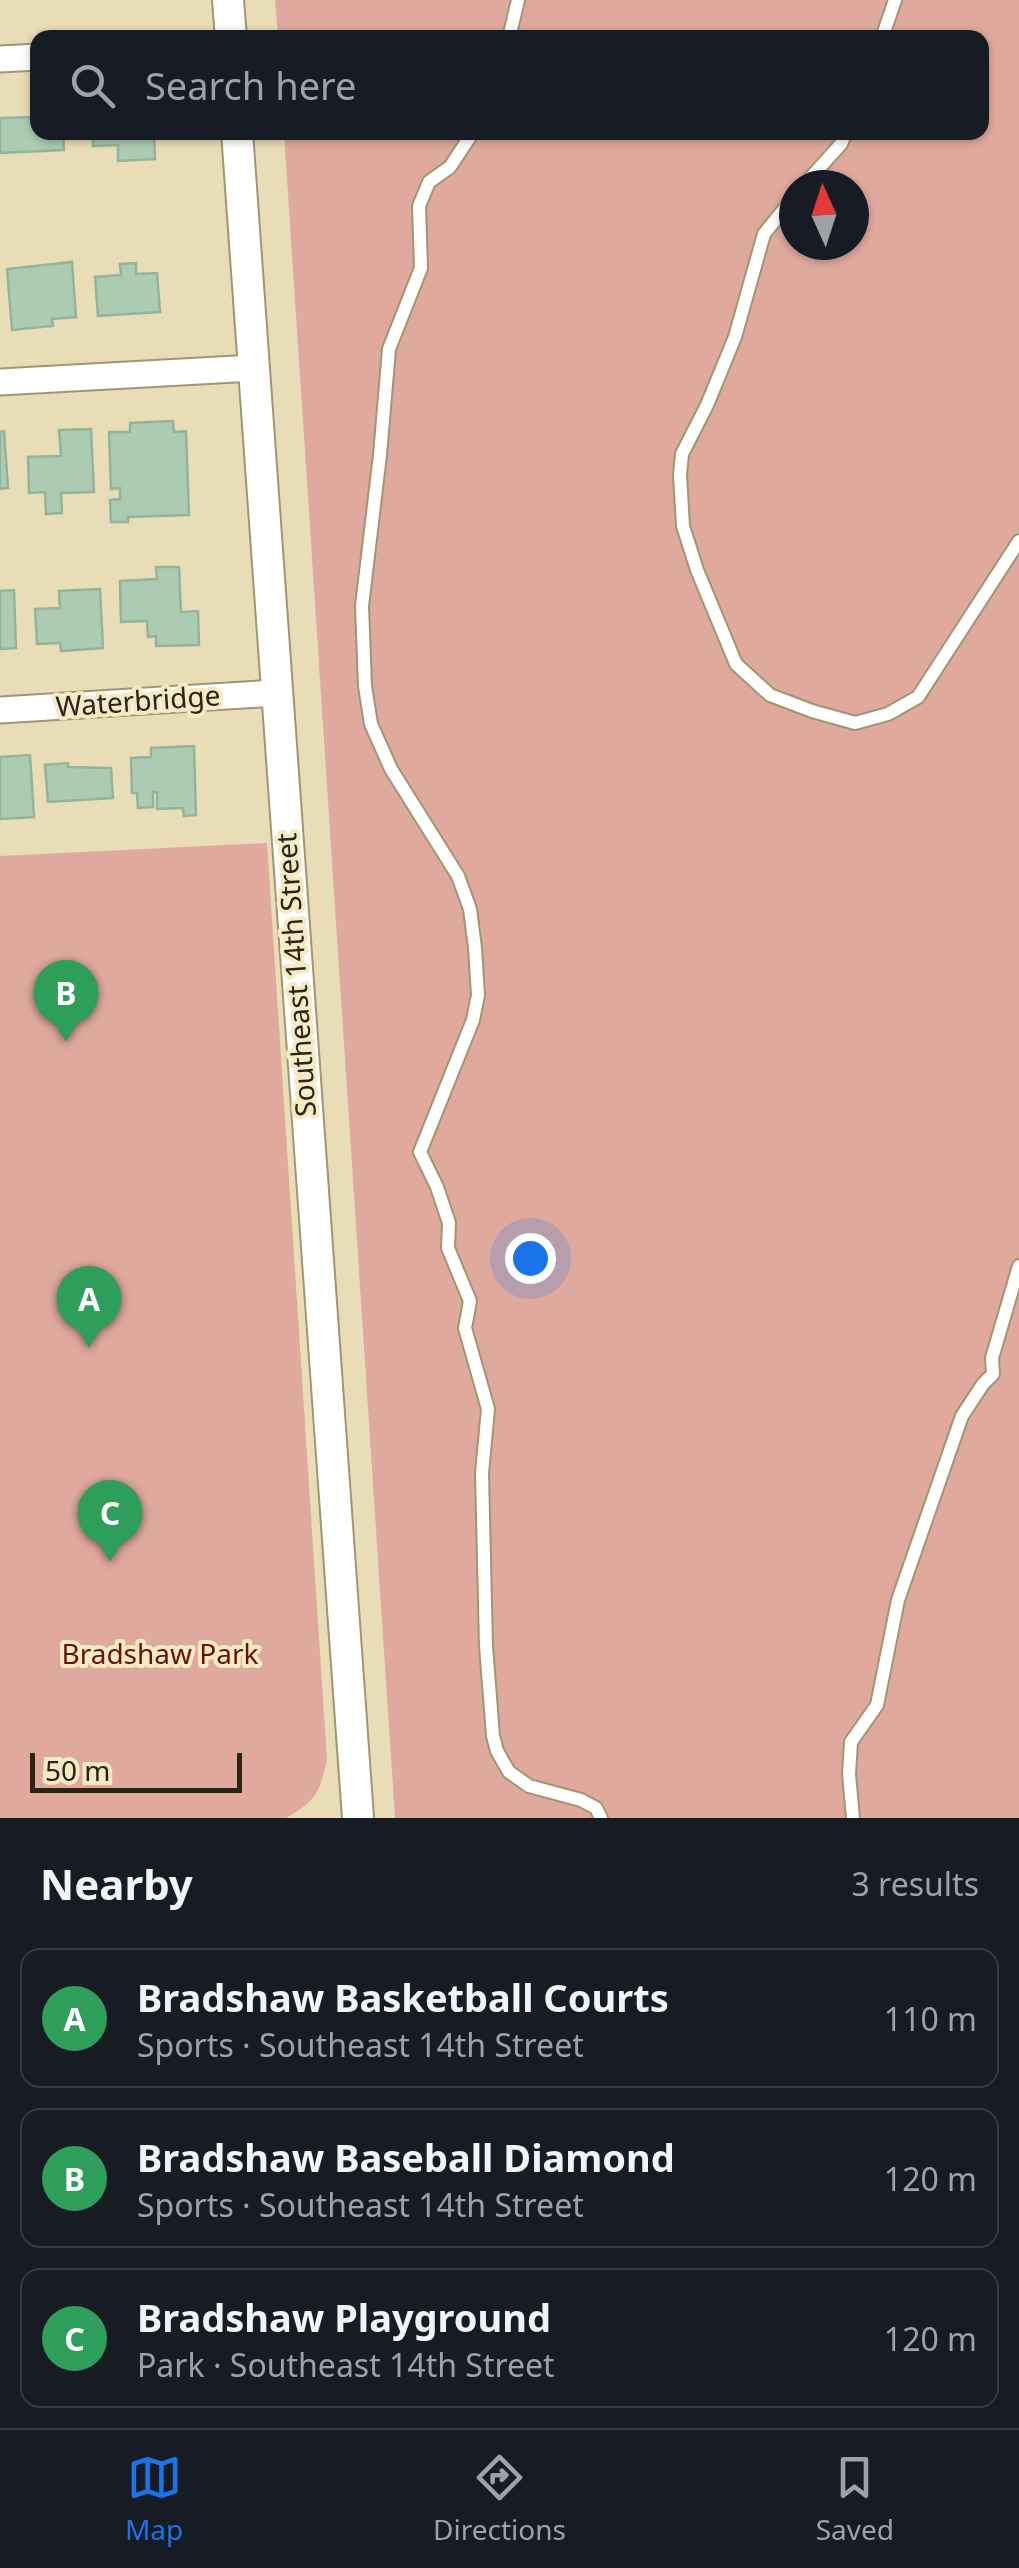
<!DOCTYPE html>
<meta charset="utf-8">
<style>
body{margin:0;font-family:"Noto Sans",sans-serif;background:#242831;color:#f1f3f6}
.compass{position:absolute;left:779px;top:170px;width:90px;height:90px;border-radius:50%;background:#171b24;box-shadow:0 2px 8px #0004;rotate:357deg}
.scale{position:absolute;left:30px;bottom:25px;width:212px;box-sizing:border-box;padding-left:10px;border:5px solid #292416;border-top:0;font-size:28px;line-height:35px;white-space:nowrap;color:#292416;-webkit-text-stroke:8px #f6eac4;paint-order:stroke}
.you{position:absolute;left:530px;top:1258px;width:35px;height:35px;margin:-25px;border:8px solid #fff;border-radius:50%;background:#1a73e8;box-shadow:0 0 0 15px #1a73e833}
.badge{display:grid;place-items:center;width:65px;height:65px;border-radius:50%;background:#1a73e8;color:#fff;font-size:32px;font-weight:700}
.pin{position:absolute;translate:-50% -82px;filter:drop-shadow(0 2px 5px #0008)}
.pin::after{content:'';position:absolute;top:52px;width:35px;height:30px;background:inherit;clip-path:polygon(0 0,100% 0,50% 100%)}
.list{margin:0;padding:0;list-style:none}
h2{display:flex;justify-content:space-between;align-items:center;height:130px;margin:0;padding:0 40px;font-size:42px}
h2 small{font-size:32px;font-weight:400;color:#9ea1a6}
.list li{display:grid;grid-template-columns:65px 1fr auto;gap:30px;align-items:center;box-sizing:border-box;height:140px;margin:0 20px 20px;padding:0 20px;border:2px solid #363941;border-radius:20px}
.list b{display:block;font-size:38px;white-space:nowrap}
.list p{margin:0;font-size:32px;white-space:nowrap;color:#9ea1a6}
.list em{font-size:32px;font-style:normal;color:#9ea1a6}
.icon{flex:none;width:55px;height:55px;fill:none;stroke:currentColor;stroke-width:2;stroke-linecap:round;stroke-linejoin:round}
.map{position:relative;flex:none;width:1019px;height:1818px;overflow:hidden}
.search{position:absolute;background:#171b24;box-shadow:0 2px 8px #0004;left:30px;right:30px;top:30px;height:110px;display:flex;align-items:center;gap:25px;box-sizing:border-box;padding:0 35px;border-radius:20px;color:#9ea1a6;font-size:38px}
.sheet{height:610px;background:#171b24}
nav{display:flex;justify-content:space-around;align-items:center;box-sizing:border-box;height:140px;border-top:2px solid #363941;background:#171b24;font-size:28px;color:#9ea1a6}
nav a{display:grid;justify-items:center;gap:5px}
nav .on{color:#1a73e8}
.map>svg:first-child{display:block}
</style>
<div class="map">
<svg width="1019" height="1818" viewBox="0 0 1019 1818">
<rect width="100%" height="100%" fill="#e9ddb7"/>
<!-- green -->
<g fill="#dfa99e" fill-rule="evenodd">
<path d="M 275,0 L 1019,0 L 1019,1818 L 395,1818 L 284,133 L 982,132 L 982,38 L 278,37 ZM 794,185 L 854,185 L 854,245 L 794,245 Z"/>
<path d="M 267,843 L 327,1760 C 319,1793 317,1800 286,1818 L 0,1818 L 0,856 Z"/>
</g>
<!-- building -->
<g fill="#abccb2" stroke="#93b49a" stroke-width="2.5">
<path d="M 38,117 L 38,132 L 63,132 L 64,150 L 0,153 L 0,118 Z"/>
<path d="M 93,132 L 154,132 L 155,159 L 118,161 L 118,145 L 93,146 Z"/>
<path d="M 72,262 L 76,317 L 52,319 L 53,326 L 12,330 L 7,269 Z"/>
<path d="M 136,263 L 136,274 L 157,273 L 160,312 L 98,316 L 95,277 L 121,275 L 120,264 Z"/>
<path d="M 173,421 L 174,432 L 186,431 L 189,515 L 128,517 L 128,522 L 111,522 L 110,500 L 120,499 L 120,488 L 111,489 L 109,432 L 130,432 L 130,423 Z"/>
<path d="M 91,429 L 94,492 L 61,493 L 62,513 L 46,514 L 45,492 L 29,493 L 28,457 L 61,456 L 59,430 Z"/>
<path d="M 4,431 L 8,488 L 0,489 L 0,432 Z"/>
<path d="M 156,567 L 179,567 L 181,612 L 198,611 L 199,645 L 156,646 L 156,636 L 148,637 L 147,621 L 121,622 L 120,581 L 157,579 Z"/>
<path d="M 100,589 L 103,648 L 61,651 L 60,643 L 37,644 L 35,609 L 60,608 L 59,591 Z"/>
<path d="M 14,590 L 16,648 L 0,649 L 0,591 Z"/>
<path d="M 194,746 L 196,815 L 184,816 L 183,808 L 157,809 L 157,792 L 153,792 L 153,807 L 138,808 L 137,793 L 132,793 L 131,758 L 151,757 L 151,748 Z"/>
<path d="M 30,755 L 34,817 L 0,819 L 0,757 Z"/>
<path d="M 68,763 L 68,767 L 111,768 L 113,798 L 48,802 L 45,765 Z"/>
</g>
<g fill="none" stroke-linecap="round" stroke-linejoin="round">
<defs>
<g id="service">
<path d="M 509,38 L 518,0"/>
<path d="M 882,38 L 895,0"/>
<path d="M 473,132 L 450,167 L 429,182 L 419,206 L 421,268 L 389,349 L 380,455 L 362,606 L 365,686 L 371,724 L 391,769 L 458,876 L 470,909 L 475,948 L 478,995 L 473,1020 L 420,1152 L 437,1187 L 449,1223 L 448,1248 L 470,1301 L 465,1328 L 488,1409 L 482,1473 L 486,1646 L 493,1736 L 497,1751 L 509,1772 L 529,1786 L 581,1800 L 596,1808 L 601,1818"/>
<path d="M 804,185 L 841,144 L 846,132"/>
<path d="M 794,197 L 764,234 L 735,337 L 707,405 L 682,454 L 680,475 L 683,526 L 697,570 L 736,664 L 770,695 L 812,711 L 855,723 L 888,714 L 918,697 L 1019,541"/>
<path d="M 853,1818 L 849,1774 L 851,1742 L 877,1705 L 898,1600 L 962,1416 L 983,1384 L 993,1374 L 992,1358 L 1019,1266"/>
</g>
<g id="minor">
<path d="M 0,59 L 38,57"/>
<path d="M 0,382 L 254,368"/>
<path d="M 0,710 L 276,693"/>
</g>
<g id="tertiary">
<path d="M 228,0 L 231,38"/>
<path d="M 237,132 L 358,1818"/>
</g>
</defs>
<!-- service casing -->
<use href="#service" stroke="#a19572" stroke-width="16"/>
<!-- minor casing -->
<use href="#minor" stroke="#a19572" stroke-width="29"/>
<!-- tertiary casing -->
<use href="#tertiary" stroke="#a19572" stroke-width="34"/>
<!-- service -->
<use href="#service" stroke="#fff" stroke-width="12"/>
<!-- minor -->
<use href="#minor" stroke="#fff" stroke-width="25"/>
<!-- tertiary -->
<use href="#tertiary" stroke="#fff" stroke-width="30"/>
</g>
<g text-anchor="middle" stroke-width="8" stroke-linejoin="round" paint-order="stroke">
<!-- street labels -->
<g font-size="28" fill="#292416" stroke="#f6eac4">
<text transform="translate(138 701) rotate(-4)" y="10">Waterbridge</text>
<text transform="translate(296 975) rotate(-94)" y="10">Southeast 14th Street</text>
</g>
<!-- park labels -->
<g font-size="28" fill="#661206" stroke="#f6eac4">
<text x="160" y="1664">Bradshaw Park</text>
</g>
</g>
</svg>
<svg class="compass" viewBox="-18 -18 36 36"><path d="M0-13l5 13h-10z" fill="#e53935"/><path d="M0 13l5-13h-10z" fill="#9ea1a6"/></svg>
<div class="scale">50 m</div>
<div class="you"></div>
<div class="pin badge" style="left:89px;top:1348px;background:#2e9e5b">A</div>
<div class="pin badge" style="left:66px;top:1042px;background:#2e9e5b">B</div>
<div class="pin badge" style="left:110px;top:1562px;background:#2e9e5b">C</div>
<div class="search"><svg class="icon" aria-label="search" viewBox="0 0 24 24"><circle cx="10" cy="10" r="6"/><path d="M15 15l6 6"/></svg>Search here</div>
</div>
<section class="sheet">
<h2>Nearby<small>3 results</small></h2>
<ul class="list">
<li><span class="badge" style="background:#2e9e5b">A</span><div><b>Bradshaw Basketball Courts</b><p>Sports · Southeast 14th Street</p></div><em>110 m</em></li>
<li><span class="badge" style="background:#2e9e5b">B</span><div><b>Bradshaw Baseball Diamond</b><p>Sports · Southeast 14th Street</p></div><em>120 m</em></li>
<li><span class="badge" style="background:#2e9e5b">C</span><div><b>Bradshaw Playground</b><p>Park · Southeast 14th Street</p></div><em>120 m</em></li>
</ul>
</section>
<nav>
<a class="on"><svg class="icon" aria-label="map" viewBox="0 0 24 24"><path d="M3 6l6-2 6 2 6-2v14l-6 2-6-2-6 2zM9 4v14M15 6v14"/></svg>Map</a>
<a><svg class="icon" aria-label="directions" viewBox="0 0 24 24"><path d="M12 3l9 9-9 9-9-9zM9 14v-3h6M13 9l2 2-2 2"/></svg>Directions</a>
<a><svg class="icon" aria-label="saved" viewBox="0 0 24 24"><path d="M7 4h10v16l-5-4-5 4z"/></svg>Saved</a>
</nav>
